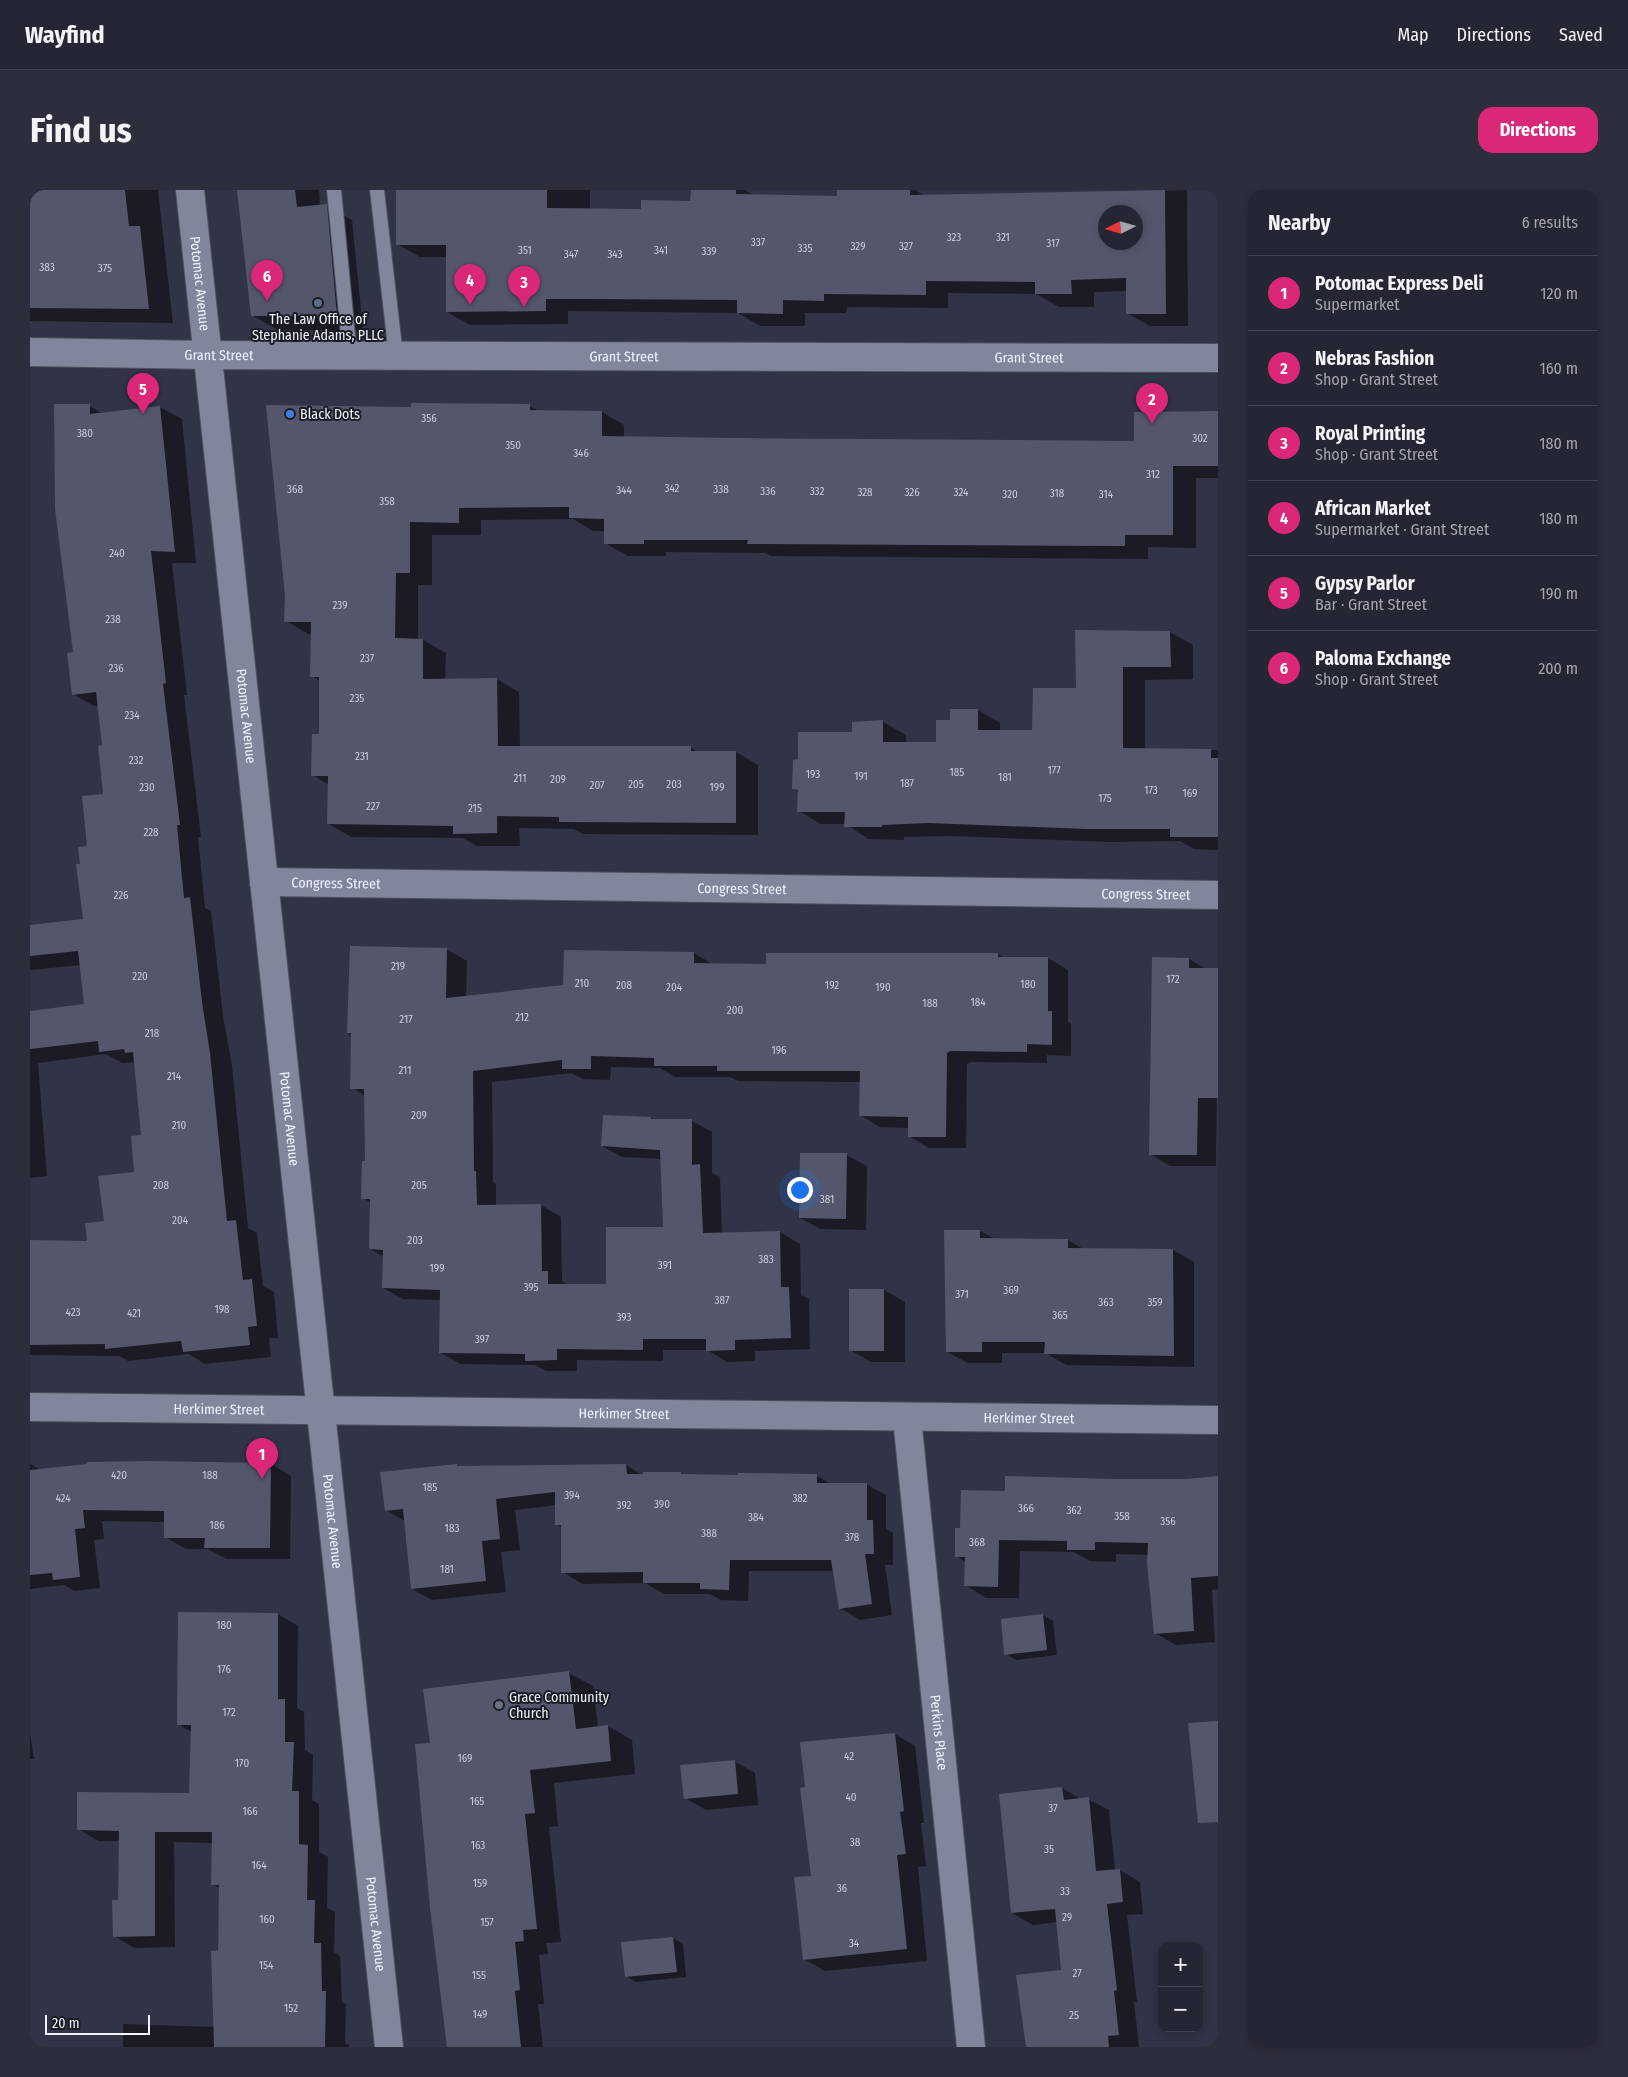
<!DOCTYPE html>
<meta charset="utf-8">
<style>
body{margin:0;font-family:"Fira Sans Condensed",sans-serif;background:#2d2e3c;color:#f1f3f6}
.controls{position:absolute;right:15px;bottom:15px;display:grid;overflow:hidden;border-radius:10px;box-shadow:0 2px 8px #0003}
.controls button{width:45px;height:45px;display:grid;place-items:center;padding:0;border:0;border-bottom:1px solid #42434f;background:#252634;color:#f1f3f6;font:25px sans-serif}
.compass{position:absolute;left:1068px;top:15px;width:45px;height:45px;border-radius:50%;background:#252634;box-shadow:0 2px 8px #0003;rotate:265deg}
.scale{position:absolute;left:15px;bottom:12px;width:105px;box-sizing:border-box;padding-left:5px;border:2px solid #f0f2fe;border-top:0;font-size:14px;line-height:18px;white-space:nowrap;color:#f0f2fe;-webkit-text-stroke:4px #1a1c24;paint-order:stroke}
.you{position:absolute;left:769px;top:999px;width:18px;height:18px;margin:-12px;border:4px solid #fff;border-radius:50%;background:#1a73e8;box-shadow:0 0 0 8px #1a73e833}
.badge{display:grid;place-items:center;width:32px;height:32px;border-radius:50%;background:#db2777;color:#fff;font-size:16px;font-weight:700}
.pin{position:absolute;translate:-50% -41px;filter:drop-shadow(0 1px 2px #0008)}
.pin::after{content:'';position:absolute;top:26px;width:18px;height:15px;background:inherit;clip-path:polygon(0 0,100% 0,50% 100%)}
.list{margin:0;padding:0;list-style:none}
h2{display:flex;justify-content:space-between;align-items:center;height:65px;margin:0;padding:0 20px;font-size:21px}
h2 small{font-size:16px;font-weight:400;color:#a3a5ac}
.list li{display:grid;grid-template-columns:32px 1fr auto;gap:15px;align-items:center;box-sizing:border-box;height:75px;padding:0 20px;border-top:1px solid #42434f}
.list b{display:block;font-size:19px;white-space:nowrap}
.list p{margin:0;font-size:16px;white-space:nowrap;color:#a3a5ac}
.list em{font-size:16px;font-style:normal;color:#a3a5ac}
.map{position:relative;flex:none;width:1188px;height:1857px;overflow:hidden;border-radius:15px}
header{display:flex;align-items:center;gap:30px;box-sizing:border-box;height:70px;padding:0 25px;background:#252634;border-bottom:1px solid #42434f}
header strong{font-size:24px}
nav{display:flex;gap:28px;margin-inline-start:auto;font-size:18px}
.intro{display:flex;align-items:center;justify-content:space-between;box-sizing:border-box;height:120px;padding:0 30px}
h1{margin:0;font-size:35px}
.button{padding:12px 22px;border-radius:15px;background:#db2777;color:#fff;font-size:18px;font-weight:700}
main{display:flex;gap:30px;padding:0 30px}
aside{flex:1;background:#252634;border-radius:15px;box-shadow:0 2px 8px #0003}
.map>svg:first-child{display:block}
</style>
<header>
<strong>Wayfind</strong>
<nav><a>Map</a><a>Directions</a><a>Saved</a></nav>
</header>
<div class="intro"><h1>Find us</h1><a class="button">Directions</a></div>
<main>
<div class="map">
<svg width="1188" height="1857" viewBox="0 0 1188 1857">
<rect width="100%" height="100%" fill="#313346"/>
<!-- shadow -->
<g fill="#0007" fill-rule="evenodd">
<path d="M 0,0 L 128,0 L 143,133 L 0,131 Z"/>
<path d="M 209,0 L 289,0 L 290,16 L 296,15 L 322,30 L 333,140 L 248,140 L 222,125 Z"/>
<path d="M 367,0 L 560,0 L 560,20 L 612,20 L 662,12 L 662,0 L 715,0 L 725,6 L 808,7 L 808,0 L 885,0 L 895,6 L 1157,0 L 1158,136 L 1120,136 L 1097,123 L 1097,101 L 1064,102 L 1064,117 L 1029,117 L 1006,104 L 918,103 L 918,118 L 817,117 L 816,123 L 775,123 L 775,136 L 730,136 L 708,123 L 538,121 L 538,134 L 440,135 L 417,122 L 417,67 L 390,67 L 367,54 ZM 1076,22 L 1106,22 L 1106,52 L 1076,52 Z"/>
<path d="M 59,216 L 74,224 L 130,217 L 152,229 L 166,373 L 142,373 L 157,505 L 154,505 L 171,647 L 168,647 L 175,718 L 181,721 L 193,826 L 202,876 L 218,1038 L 227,1043 L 233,1096 L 244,1102 L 248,1148 L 239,1148 L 241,1167 L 175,1174 L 159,1164 L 98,1171 L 89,1166 L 0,1165 L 0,1052 L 59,1052 L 75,1032 L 105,983 L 113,946 L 105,872 L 92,873 L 76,864 L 8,873 L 17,986 L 0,988 L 0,822 L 56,815 L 51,775 L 0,780 L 0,736 L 54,730 L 52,675 L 74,605 L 73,556 L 69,516 L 64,516 L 43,504 Z"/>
<path d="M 499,216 L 509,221 L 572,222 L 594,235 L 594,247 L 1105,252 L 1153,222 L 1188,222 L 1188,288 L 1166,288 L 1166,358 L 1118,357 L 1118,369 L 741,366 L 735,363 L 636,362 L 636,366 L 598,366 L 575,353 L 575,341 L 563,341 L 543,329 L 451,330 L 451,345 L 402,345 L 402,395 L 388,395 L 388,450 L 393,450 L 416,463 L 415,490 L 467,489 L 489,502 L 490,557 L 661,558 L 669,562 L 706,562 L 728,575 L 728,645 L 553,644 L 544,639 L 489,638 L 490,656 L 447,656 L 433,648 L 321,647 L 299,634 L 299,595 L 283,585 L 290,546 L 290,491 L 282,486 L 282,444 L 278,444 L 256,431 L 383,218 Z"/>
<path d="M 1046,442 L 1140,442 L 1163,455 L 1163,489 L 1115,490 L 1115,559 L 1188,560 L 1188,660 L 1164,659 L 1150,651 L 1080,652 L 921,646 L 874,647 L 874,650 L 838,649 L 816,634 L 791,634 L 769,621 L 769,602 L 764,599 L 769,571 L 823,543 L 823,533 L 853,532 L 876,545 L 876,553 L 907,553 L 922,532 L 948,520 L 970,533 L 970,541 L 1004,541 L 1047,500 Z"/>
<path d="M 416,759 L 437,771 L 436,807 L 535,796 L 535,762 L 664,763 L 684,775 L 738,775 L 968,764 L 975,768 L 1018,768 L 1038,780 L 1038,832 L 1041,834 L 1041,866 L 1017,865 L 1017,873 L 941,872 L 937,874 L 936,958 L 899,958 L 879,946 L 879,938 L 850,937 L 830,925 L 831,892 L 708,891 L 700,887 L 645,887 L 630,878 L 581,877 L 580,890 L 553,889 L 541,883 L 462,892 L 463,992 L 466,994 L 466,1016 L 511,1015 L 531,1027 L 532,1091 L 538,1095 L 577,1095 L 634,1038 L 631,969 L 592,967 L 572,956 L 621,928 L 625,930 L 662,931 L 682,942 L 682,983 L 690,987 L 692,1044 L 750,1042 L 770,1054 L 771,1105 L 779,1109 L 780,1159 L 725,1161 L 725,1171 L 697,1172 L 677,1160 L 633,1160 L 633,1171 L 547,1170 L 547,1181 L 516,1181 L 505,1175 L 431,1174 L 411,1163 L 411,1110 L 373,1109 L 353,1098 L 354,1067 L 340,1059 L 341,1013 L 333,1008 L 336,972 L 336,906 L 322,898 L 322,845 L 318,843 Z"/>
<path d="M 1159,769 L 1176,779 L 1188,779 L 1186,976 L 1140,976 L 1120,964 Z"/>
<path d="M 816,965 L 837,976 L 836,1040 L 791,1039 L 770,1028 Z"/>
<path d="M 950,1041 L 965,1049 L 1038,1050 L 1055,1060 L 1143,1060 L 1164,1072 L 1164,1177 L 1036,1175 L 1016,1163 L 972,1163 L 972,1173 L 938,1173 L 917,1162 Z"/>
<path d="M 854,1100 L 875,1112 L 875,1172 L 841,1172 L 820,1160 Z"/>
<path d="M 0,1274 L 11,1280 L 241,1274 L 261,1286 L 260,1369 L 196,1369 L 178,1359 L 156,1359 L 135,1347 L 135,1332 L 72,1331 L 74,1349 L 64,1350 L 70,1398 L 44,1401 L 34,1395 L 0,1399 Z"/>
<path d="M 596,1275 L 614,1286 L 650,1283 L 655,1286 L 787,1286 L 801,1294 L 836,1294 L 856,1305 L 856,1339 L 863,1343 L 863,1375 L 855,1375 L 862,1425 L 830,1430 L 810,1418 L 804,1381 L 719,1381 L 718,1411 L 691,1410 L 680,1404 L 634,1404 L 615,1393 L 552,1394 L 533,1382 L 532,1338 L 526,1334 L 526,1315 L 485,1320 L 490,1360 L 471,1362 L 476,1402 L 402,1410 L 382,1399 L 375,1331 L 356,1320 L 352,1283 L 427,1276 Z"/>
<path d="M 976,1287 L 1158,1290 L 1188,1287 L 1188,1399 L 1182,1400 L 1185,1452 L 1146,1455 L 1125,1443 L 1119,1365 L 1086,1364 L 1086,1372 L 1060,1371 L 1044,1362 L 990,1361 L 989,1408 L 956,1408 L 935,1395 L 936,1372 L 926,1366 L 932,1339 L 976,1303 Z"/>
<path d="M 248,1424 L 268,1436 L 267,1518 L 274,1522 L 275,1560 L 283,1565 L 282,1610 L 289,1614 L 289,1662 L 298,1667 L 297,1718 L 305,1722 L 304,1762 L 310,1766 L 312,1812 L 316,1814 L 315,1853 L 319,1855 L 319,1857 L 93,1857 L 93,1834 L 185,1837 L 190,1698 L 182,1694 L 183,1653 L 144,1652 L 145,1757 L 104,1758 L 84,1746 L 90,1712 L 90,1651 L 68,1651 L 48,1639 L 161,1604 L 162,1542 L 148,1534 Z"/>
<path d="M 1013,1425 L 1023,1431 L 1027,1465 L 986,1470 L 976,1464 Z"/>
<path d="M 539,1483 L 563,1496 L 568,1537 L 578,1536 L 602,1550 L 605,1584 L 524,1593 L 528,1636 L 519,1637 L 531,1752 L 516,1753 L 518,1764 L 509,1765 L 514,1814 L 508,1814 L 513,1857 L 418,1857 L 401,1554 Z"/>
<path d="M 0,1543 L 4,1569 L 0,1569 Z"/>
<path d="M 865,1544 L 885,1556 L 894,1633 L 891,1633 L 896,1676 L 888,1677 L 897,1771 L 795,1781 L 774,1769 L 782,1687 L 776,1598 Z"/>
<path d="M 704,1571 L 725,1583 L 728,1615 L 676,1620 L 655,1608 Z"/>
<path d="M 1032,1598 L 1051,1609 L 1058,1609 L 1079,1620 L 1085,1681 L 1090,1680 L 1110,1692 L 1113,1724 L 1097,1725 L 1107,1812 L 1104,1812 L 1109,1857 L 999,1857 L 1032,1781 L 1028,1732 L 1003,1735 L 982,1723 Z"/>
<path d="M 643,1748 L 653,1754 L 656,1787 L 606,1792 L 596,1786 Z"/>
</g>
<!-- building -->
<g fill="#54576c" fill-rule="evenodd">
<path d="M 0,0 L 95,0 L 99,36 L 110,36 L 119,119 L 0,118 Z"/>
<path d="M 207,0 L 265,0 L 267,17 L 297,14 L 307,126 L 221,126 Z"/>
<path d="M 366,0 L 517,0 L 517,18 L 611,19 L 611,10 L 660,11 L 661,0 L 706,0 L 706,4 L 807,6 L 807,0 L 880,0 L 880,5 L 1135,0 L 1136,124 L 1096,124 L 1096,88 L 1041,90 L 1042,104 L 1005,104 L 1005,92 L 896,91 L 896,105 L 794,104 L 794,111 L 753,110 L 753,124 L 707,123 L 707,110 L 559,109 L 516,109 L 516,121 L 416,122 L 416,55 L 366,55 ZM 1076,22 L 1106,22 L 1106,52 L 1076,52 Z"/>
<path d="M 381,213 L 500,214 L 500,220 L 572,221 L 572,246 L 712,248 L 1104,251 L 1104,222 L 1188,221 L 1188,276 L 1143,276 L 1143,345 L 1095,345 L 1095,356 L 717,354 L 718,350 L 614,350 L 614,354 L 574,354 L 574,329 L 539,328 L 539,317 L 429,318 L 429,333 L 380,332 L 380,383 L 366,383 L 365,448 L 393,449 L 393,489 L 467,488 L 468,556 L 661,556 L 661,561 L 706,561 L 706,633 L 529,632 L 529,627 L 467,626 L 467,643 L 423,644 L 423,636 L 297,634 L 298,586 L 281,586 L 282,544 L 289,544 L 289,487 L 280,487 L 281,432 L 254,432 L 255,406 L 236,215 L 381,217 Z"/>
<path d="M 24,214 L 60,214 L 60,224 L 130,216 L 145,362 L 121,361 L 136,493 L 133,494 L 150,635 L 147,635 L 154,708 L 160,707 L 172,812 L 180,863 L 197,1031 L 206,1030 L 213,1090 L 222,1089 L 227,1136 L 218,1137 L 220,1155 L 153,1162 L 151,1151 L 75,1159 L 75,1154 L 0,1155 L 0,1050 L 57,1051 L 55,1033 L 74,1031 L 68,986 L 104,982 L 101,946 L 111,945 L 103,862 L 95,863 L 94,859 L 69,862 L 68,851 L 0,859 L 0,821 L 54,814 L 48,761 L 0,766 L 0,735 L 53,729 L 46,674 L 50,674 L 48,657 L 57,656 L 52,606 L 73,604 L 68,556 L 72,555 L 66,502 L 42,505 L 37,463 L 43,462 L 25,319 Z"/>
<path d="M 1045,440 L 1140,441 L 1141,477 L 1093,477 L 1093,558 L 1181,559 L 1181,568 L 1188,568 L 1188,647 L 1140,647 L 1140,639 L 1057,639 L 898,633 L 852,635 L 852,637 L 814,637 L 815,622 L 767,622 L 768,600 L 762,599 L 763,570 L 768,569 L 768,542 L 822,542 L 822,532 L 853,530 L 853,552 L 906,552 L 906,530 L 920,530 L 920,519 L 948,519 L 948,540 L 1002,540 L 1003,498 L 1046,498 Z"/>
<path d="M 320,756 L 417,758 L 416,808 L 533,795 L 534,760 L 664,762 L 664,773 L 736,774 L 736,763 L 968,763 L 968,767 L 1018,767 L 1018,821 L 1022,821 L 1022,855 L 997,854 L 997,862 L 920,861 L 917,863 L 916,947 L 878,947 L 878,927 L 829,926 L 830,881 L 687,881 L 687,876 L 624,876 L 624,868 L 561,866 L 561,879 L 532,879 L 532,870 L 443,881 L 444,981 L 446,981 L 447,1015 L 511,1014 L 512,1081 L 518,1081 L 518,1094 L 576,1094 L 576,1037 L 633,1037 L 630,960 L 571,956 L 573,925 L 621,927 L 621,929 L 662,929 L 662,975 L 670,974 L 673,1043 L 750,1041 L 751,1097 L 759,1097 L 761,1148 L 705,1150 L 705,1160 L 676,1161 L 676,1149 L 613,1149 L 613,1160 L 527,1159 L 527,1170 L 495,1171 L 495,1164 L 409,1163 L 410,1100 L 352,1098 L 353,1060 L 339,1059 L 340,1009 L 331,1009 L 332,971 L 335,971 L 334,899 L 320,899 L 321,843 L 317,843 Z"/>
<path d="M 1122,767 L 1159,768 L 1159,778 L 1188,778 L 1188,908 L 1168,908 L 1167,965 L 1119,965 Z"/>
<path d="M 770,963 L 817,963 L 816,1029 L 769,1028 Z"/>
<path d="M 914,1040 L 950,1040 L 950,1048 L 1038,1049 L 1038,1058 L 1143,1059 L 1144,1166 L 1014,1164 L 1015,1152 L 952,1152 L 952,1162 L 916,1162 Z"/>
<rect x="819" y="1099" width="35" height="62"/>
<path d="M 120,1271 L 241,1273 L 240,1358 L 174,1358 L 175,1348 L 134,1348 L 134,1321 L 53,1320 L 55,1338 L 45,1339 L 50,1387 L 23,1390 L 22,1383 L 0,1385 L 0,1280 L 57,1274 L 56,1272 Z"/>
<path d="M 427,1274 L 427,1276 L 596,1274 L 597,1284 L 613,1284 L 613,1282 L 651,1282 L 651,1284 L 708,1285 L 708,1283 L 787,1284 L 787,1293 L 837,1293 L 837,1330 L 843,1330 L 844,1364 L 835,1364 L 842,1414 L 809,1419 L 801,1370 L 700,1370 L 699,1400 L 670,1399 L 670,1393 L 613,1393 L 613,1382 L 531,1383 L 531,1335 L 525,1335 L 525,1302 L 466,1309 L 470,1349 L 452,1351 L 456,1391 L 381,1399 L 373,1319 L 355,1321 L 350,1282 Z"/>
<path d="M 975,1286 L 1090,1289 L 1157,1289 L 1188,1286 L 1188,1386 L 1161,1388 L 1164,1441 L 1124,1444 L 1117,1373 L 1118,1353 L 1065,1352 L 1065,1360 L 1037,1360 L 1037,1351 L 969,1350 L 968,1397 L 934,1396 L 935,1367 L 925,1367 L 925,1338 L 930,1338 L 931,1300 L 975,1301 Z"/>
<path d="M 148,1422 L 248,1423 L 248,1509 L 255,1509 L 255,1552 L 264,1552 L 262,1601 L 269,1601 L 269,1654 L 278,1655 L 277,1710 L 285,1710 L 284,1753 L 291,1753 L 292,1801 L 296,1801 L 295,1857 L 184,1857 L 181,1761 L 188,1760 L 189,1695 L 181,1695 L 182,1642 L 125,1642 L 125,1746 L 83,1747 L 82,1710 L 88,1710 L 89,1641 L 47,1640 L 47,1602 L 159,1603 L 161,1535 L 147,1535 Z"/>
<path d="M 1013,1424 L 1017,1460 L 974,1465 L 971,1429 Z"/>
<path d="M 539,1481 L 546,1539 L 578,1535 L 581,1571 L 500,1580 L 505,1623 L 495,1624 L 507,1739 L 493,1740 L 494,1751 L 485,1752 L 490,1800 L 485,1801 L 491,1857 L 417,1857 L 400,1718 L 385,1554 L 400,1553 L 393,1499 Z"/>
<path d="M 1188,1531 L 1188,1632 L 1168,1633 L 1158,1533 Z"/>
<path d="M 865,1543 L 874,1621 L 870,1622 L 876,1664 L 867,1665 L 877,1759 L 773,1770 L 764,1687 L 781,1686 L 770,1598 L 775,1597 L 770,1552 Z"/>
<path d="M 705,1570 L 708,1604 L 654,1609 L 650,1575 Z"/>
<path d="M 1032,1597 L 1034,1610 L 1059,1607 L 1066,1681 L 1090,1679 L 1093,1712 L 1077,1714 L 1087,1800 L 1084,1801 L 1089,1845 L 1078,1846 L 1079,1857 L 996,1857 L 986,1785 L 1031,1780 L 1025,1719 L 981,1723 L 969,1604 Z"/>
<path d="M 643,1747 L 647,1782 L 595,1787 L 591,1752 Z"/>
</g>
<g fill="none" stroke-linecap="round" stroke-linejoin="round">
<defs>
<g id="service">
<path d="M 304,0 L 320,166"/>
<path d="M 347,0 L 366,166"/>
</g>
<g id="minor">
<path id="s1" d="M 160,0 L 359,1857"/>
<path id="s2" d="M 234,692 L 1188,705"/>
<path id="s3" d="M 0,1217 L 1188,1230"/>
<path id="s4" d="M 877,1228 L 941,1857"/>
</g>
<g id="tertiary">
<path id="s5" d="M 0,162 L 177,165 L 1188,168"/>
</g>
</defs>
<!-- service casing -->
<use href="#service" stroke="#4d4f5e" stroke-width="16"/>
<!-- minor casing -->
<use href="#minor" stroke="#4d4f5e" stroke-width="30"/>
<!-- tertiary casing -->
<use href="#tertiary" stroke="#4d4f5e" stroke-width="30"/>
<!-- service -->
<use href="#service" stroke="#82869c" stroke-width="14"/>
<!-- minor -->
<use href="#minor" stroke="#82869c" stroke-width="28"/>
<!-- tertiary -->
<use href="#tertiary" stroke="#82869c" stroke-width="28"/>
</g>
<!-- markers -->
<circle fill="#5c6f8a" stroke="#1a1c24" stroke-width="2" cx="288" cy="113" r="5"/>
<circle fill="#3f7fe0" stroke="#1a1c24" stroke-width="2" cx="260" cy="224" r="5"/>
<circle fill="#6b7280" stroke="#1a1c24" stroke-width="2" cx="469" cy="1515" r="5"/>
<g text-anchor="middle" stroke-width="4" stroke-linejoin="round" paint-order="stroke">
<!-- number labels -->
<g font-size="11" fill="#c9cbda">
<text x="924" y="51">323</text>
<text x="973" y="51">321</text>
<text x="728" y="56">337</text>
<text x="1023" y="57">317</text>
<text x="828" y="60">329</text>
<text x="876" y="60">327</text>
<text x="775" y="62">335</text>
<text x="495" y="64">351</text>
<text x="631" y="64">341</text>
<text x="679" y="65">339</text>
<text x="541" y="68">347</text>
<text x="585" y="68">343</text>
<text x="17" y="81">383</text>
<text x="75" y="82">375</text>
<text x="399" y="232">356</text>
<text x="55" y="247">380</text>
<text x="1170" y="252">302</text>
<text x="483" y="259">350</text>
<text x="551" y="267">346</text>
<text x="1123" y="288">312</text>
<text x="642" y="302">342</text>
<text x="265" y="303">368</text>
<text x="691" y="303">338</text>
<text x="594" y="304">344</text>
<text x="738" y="305">336</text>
<text x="787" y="305">332</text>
<text x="835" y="306">328</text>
<text x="882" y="306">326</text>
<text x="931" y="306">324</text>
<text x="1027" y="307">318</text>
<text x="980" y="308">320</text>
<text x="1076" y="308">314</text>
<text x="357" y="315">358</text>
<text x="87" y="367">240</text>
<text x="310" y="419">239</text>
<text x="83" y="433">238</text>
<text x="337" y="472">237</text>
<text x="86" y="482">236</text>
<text x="327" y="512">235</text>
<text x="102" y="529">234</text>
<text x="332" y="570">231</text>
<text x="106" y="574">232</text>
<text x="1024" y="584">177</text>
<text x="927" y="586">185</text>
<text x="783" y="588">193</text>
<text x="831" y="590">191</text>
<text x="975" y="591">181</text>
<text x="490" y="592">211</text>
<text x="528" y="593">209</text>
<text x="877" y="597">187</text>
<text x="606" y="598">205</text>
<text x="644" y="598">203</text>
<text x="567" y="599">207</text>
<text x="117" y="601">230</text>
<text x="687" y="601">199</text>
<text x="1121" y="604">173</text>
<text x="1160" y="607">169</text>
<text x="1075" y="612">175</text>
<text x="343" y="620">227</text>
<text x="445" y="622">215</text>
<text x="121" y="646">228</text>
<text x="91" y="709">226</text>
<text x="368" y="780">219</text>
<text x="110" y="790">220</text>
<text x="1143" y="793">172</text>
<text x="552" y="797">210</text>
<text x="998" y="798">180</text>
<text x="594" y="799">208</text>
<text x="802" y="799">192</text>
<text x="644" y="801">204</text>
<text x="853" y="801">190</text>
<text x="948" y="816">184</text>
<text x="900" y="817">188</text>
<text x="705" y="824">200</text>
<text x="492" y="831">212</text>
<text x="376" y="833">217</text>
<text x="122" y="847">218</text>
<text x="749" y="864">196</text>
<text x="375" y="884">211</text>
<text x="144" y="890">214</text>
<text x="389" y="929">209</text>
<text x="149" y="939">210</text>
<text x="131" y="999">208</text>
<text x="389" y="999">205</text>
<text x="797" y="1013">381</text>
<text x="150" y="1034">204</text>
<text x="385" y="1054">203</text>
<text x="736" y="1073">383</text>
<text x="635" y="1079">391</text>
<text x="407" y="1082">199</text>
<text x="501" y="1101">395</text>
<text x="981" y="1104">369</text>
<text x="932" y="1108">371</text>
<text x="692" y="1114">387</text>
<text x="1076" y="1116">363</text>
<text x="1125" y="1116">359</text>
<text x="192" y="1123">198</text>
<text x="43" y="1126">423</text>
<text x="104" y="1127">421</text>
<text x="1030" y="1129">365</text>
<text x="594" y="1131">393</text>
<text x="452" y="1153">397</text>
<text x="89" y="1289">420</text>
<text x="180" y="1289">188</text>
<text x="400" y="1301">185</text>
<text x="542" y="1309">394</text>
<text x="33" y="1312">424</text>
<text x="770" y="1312">382</text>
<text x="632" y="1318">390</text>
<text x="594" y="1319">392</text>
<text x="996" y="1322">366</text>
<text x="1044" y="1324">362</text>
<text x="1092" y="1330">358</text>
<text x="726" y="1331">384</text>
<text x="1138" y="1335">356</text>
<text x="187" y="1339">186</text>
<text x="422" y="1342">183</text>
<text x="679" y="1347">388</text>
<text x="822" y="1351">378</text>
<text x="947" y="1356">368</text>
<text x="417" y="1383">181</text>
<text x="194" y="1439">180</text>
<text x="194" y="1483">176</text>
<text x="199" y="1526">172</text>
<text x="819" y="1570">42</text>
<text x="435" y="1572">169</text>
<text x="212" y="1577">170</text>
<text x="821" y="1611">40</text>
<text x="447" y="1615">165</text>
<text x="1023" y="1622">37</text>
<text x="220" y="1625">166</text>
<text x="825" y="1656">38</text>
<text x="448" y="1659">163</text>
<text x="1019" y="1663">35</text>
<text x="229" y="1679">164</text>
<text x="450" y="1697">159</text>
<text x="812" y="1702">36</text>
<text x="1035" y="1705">33</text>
<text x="1037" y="1731">29</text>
<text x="237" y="1733">160</text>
<text x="457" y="1736">157</text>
<text x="824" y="1757">34</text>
<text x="236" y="1779">154</text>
<text x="1047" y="1787">27</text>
<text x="449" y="1789">155</text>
<text x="261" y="1822">152</text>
<text x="450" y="1828">149</text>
<text x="1044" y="1829">25</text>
</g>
<!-- street labels -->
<g font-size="14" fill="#f0f2fe" stroke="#1a1c24">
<text dy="5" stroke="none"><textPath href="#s1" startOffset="94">Potomac Avenue</textPath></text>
<text dy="5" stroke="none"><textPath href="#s5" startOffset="189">Grant Street</textPath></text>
<text dy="5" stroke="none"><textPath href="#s5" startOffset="594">Grant Street</textPath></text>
<text dy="5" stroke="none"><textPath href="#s5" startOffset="999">Grant Street</textPath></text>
<text dy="5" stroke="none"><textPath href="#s1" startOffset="529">Potomac Avenue</textPath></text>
<text dy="5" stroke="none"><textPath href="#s2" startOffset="72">Congress Street</textPath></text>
<text dy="5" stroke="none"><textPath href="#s2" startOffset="478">Congress Street</textPath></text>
<text dy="5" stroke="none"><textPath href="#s2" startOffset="882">Congress Street</textPath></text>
<text dy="5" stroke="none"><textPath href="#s1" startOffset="934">Potomac Avenue</textPath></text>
<text dy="5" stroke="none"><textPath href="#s3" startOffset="189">Herkimer Street</textPath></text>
<text dy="5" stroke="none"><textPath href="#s3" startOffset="594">Herkimer Street</textPath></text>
<text dy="5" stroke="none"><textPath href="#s3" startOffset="999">Herkimer Street</textPath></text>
<text dy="5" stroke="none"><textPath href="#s1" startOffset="1339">Potomac Avenue</textPath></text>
<text dy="5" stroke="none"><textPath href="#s4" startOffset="316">Perkins Place</textPath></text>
<text dy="5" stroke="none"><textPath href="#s1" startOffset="1744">Potomac Avenue</textPath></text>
</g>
<!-- poi labels -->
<g font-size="14" fill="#f0f2fe" stroke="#1a1c24" text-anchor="start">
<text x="288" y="134" text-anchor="middle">The Law Office of<tspan x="288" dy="16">Stephanie Adams, PLLC</tspan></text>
<text x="270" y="229">Black Dots</text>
<text x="479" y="1512">Grace Community<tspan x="479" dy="16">Church</tspan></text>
</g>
</g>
</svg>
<div class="controls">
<button>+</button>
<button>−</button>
</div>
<svg class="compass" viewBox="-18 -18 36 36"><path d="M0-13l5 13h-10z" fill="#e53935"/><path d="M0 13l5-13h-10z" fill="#a3a5ac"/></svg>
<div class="scale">20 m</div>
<div class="you"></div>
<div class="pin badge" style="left:232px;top:1289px">1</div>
<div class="pin badge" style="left:1122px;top:234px">2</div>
<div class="pin badge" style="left:494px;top:117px">3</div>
<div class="pin badge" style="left:440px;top:115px">4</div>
<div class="pin badge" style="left:113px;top:224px">5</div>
<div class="pin badge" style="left:237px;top:111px">6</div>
</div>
<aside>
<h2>Nearby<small>6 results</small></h2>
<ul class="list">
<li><span class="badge">1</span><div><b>Potomac Express Deli</b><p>Supermarket</p></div><em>120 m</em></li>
<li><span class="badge">2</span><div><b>Nebras Fashion</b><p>Shop · Grant Street</p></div><em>160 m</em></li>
<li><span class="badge">3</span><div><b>Royal Printing</b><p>Shop · Grant Street</p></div><em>180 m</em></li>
<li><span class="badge">4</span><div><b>African Market</b><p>Supermarket · Grant Street</p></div><em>180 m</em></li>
<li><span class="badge">5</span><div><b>Gypsy Parlor</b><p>Bar · Grant Street</p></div><em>190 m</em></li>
<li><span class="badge">6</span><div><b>Paloma Exchange</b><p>Shop · Grant Street</p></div><em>200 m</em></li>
</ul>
</aside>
</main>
